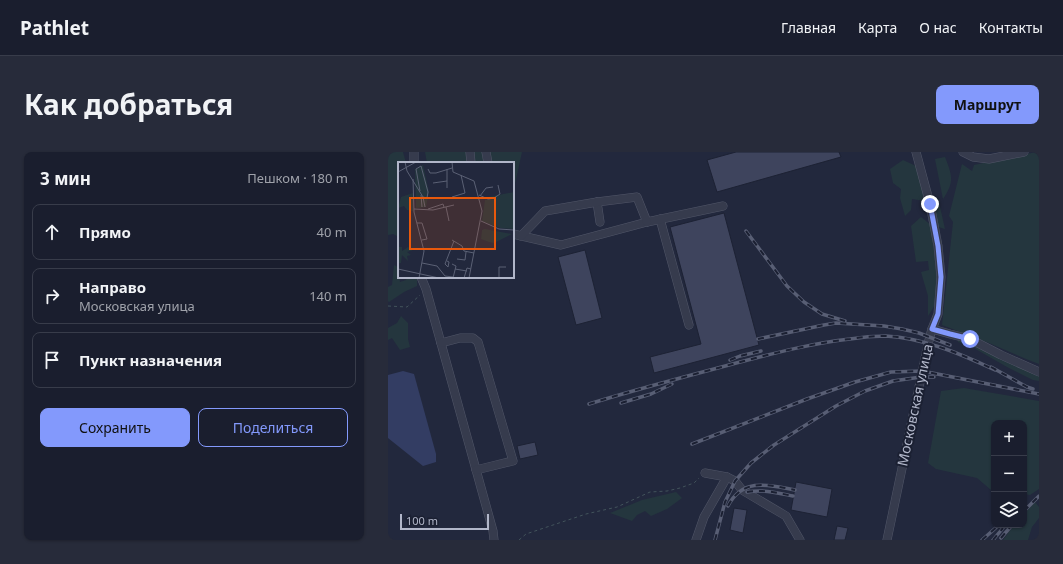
<!DOCTYPE html>
<html lang="ru">
<meta charset="utf-8">
<style>
body{margin:0;font-family:"Noto Sans",sans-serif;background:#272b3a;color:#f1f3f6}
.controls{position:absolute;right:12px;bottom:12px;display:grid;overflow:hidden;border-radius:8px;box-shadow:0 1px 3px #0004}
.controls button{width:36px;height:36px;display:grid;place-items:center;padding:0;border:0;border-bottom:1px solid #383c4a;background:#1a1e2e;color:#f1f3f6;font:20px sans-serif}
.scale{position:absolute;left:12px;bottom:10px;width:89px;box-sizing:border-box;padding-left:4px;border:2px solid #b1b6c9;border-top:0;font-size:11px;line-height:14px;white-space:nowrap;color:#b1b6c9;-webkit-text-stroke:3px #1b2032;paint-order:stroke}
.stop{position:absolute;width:12px;height:12px;margin:-9px;border:3px solid #8399fc;border-radius:50%;background:#fff}
.stop.end{background:#8399fc;border-color:#fff;box-shadow:0 1px 4px #0008}
.list{margin:0;padding:0;list-style:none}
h2{display:flex;justify-content:space-between;align-items:center;height:52px;margin:0;padding:0 16px;font-size:17px}
h2 small{font-size:13px;font-weight:400;color:#9fa2aa}
.list li{display:grid;grid-template-columns:26px 1fr auto;gap:12px;align-items:center;box-sizing:border-box;height:56px;margin:0 8px 8px;padding:0 8px;border:1px solid #383c4a;border-radius:8px}
.list b{display:block;font-size:15px;white-space:nowrap}
.list p{margin:0;font-size:13px;white-space:nowrap;color:#9fa2aa}
.list em{font-size:13px;font-style:normal;color:#9fa2aa}
.actions{display:flex;gap:8px;padding:12px 16px}
.actions a{flex:1;padding:9px 0;border:1px solid #8399fc;border-radius:8px;text-align:center;font-size:14px;color:#8399fc}
.actions .main{background:#8399fc;color:#111}
.icon{flex:none;width:22px;height:22px;fill:none;stroke:currentColor;stroke-width:2;stroke-linecap:round;stroke-linejoin:round}
.map{position:relative;flex:none;width:651px;height:388px;overflow:hidden;border-radius:8px}
header{display:flex;align-items:center;gap:24px;box-sizing:border-box;height:56px;padding:0 20px;background:#1a1e2e;border-bottom:1px solid #383c4a}
header strong{font-size:19px}
nav{display:flex;gap:22px;margin-inline-start:auto;font-size:14px}
.intro{display:flex;align-items:center;justify-content:space-between;box-sizing:border-box;height:96px;padding:0 24px}
h1{margin:0;font-size:28px}
.button{padding:10px 18px;border-radius:8px;background:#8399fc;color:#111;font-size:14px;font-weight:700}
main{display:flex;gap:24px;padding:0 24px}
aside{flex:1;background:#1a1e2e;border-radius:8px;box-shadow:0 1px 3px #0004}
.map>svg:first-child{display:block}
</style>
<header>
<strong>Pathlet</strong>
<nav><a>Главная</a><a>Карта</a><a>О нас</a><a>Контакты</a></nav>
</header>
<div class="intro"><h1>Как добраться</h1><a class="button">Маршрут</a></div>
<main>
<aside>
<h2>3 мин<small>Пешком · 180 m</small></h2>
<ul class="list">
<li><svg class="icon" aria-label="ahead" viewBox="0 0 24 24"><path d="M12 20V5M6 11l6-6 6 6"/></svg><div><b>Прямо</b></div><em>40 m</em></li>
<li><svg class="icon" aria-label="right" viewBox="0 0 24 24"><path d="M7 20v-9h11M14 6l5 5-5 5"/></svg><div><b>Направо</b><p>Московская улица</p></div><em>140 m</em></li>
<li><svg class="icon" aria-label="arrive" viewBox="0 0 24 24"><path d="M6 21V4h12l-3 4 3 4H6"/></svg><div><b>Пункт назначения</b></div></li>
</ul>
<div class="actions"><a class="main">Сохранить</a><a>Поделиться</a></div>
</aside>
<div class="map">
<svg width="651" height="388" viewBox="0 0 651 388">
<rect width="100%" height="100%" fill="#22283d"/>
<!-- green -->
<g fill="#24363e">
<path d="M 0,0 L 15,0 L 18,11 L 11,11 L 11,85 L 5,82 L 0,83 Z"/>
<path d="M 37,0 L 134,0 L 125,41 L 125,11 L 39,11 Z"/>
<path d="M 648,0 L 651,0 L 651,212 L 638,207 L 601,191 L 554,173 L 565,70 L 561,64 L 574,12 L 584,19 L 586,13 Z"/>
<path d="M 557,5 C 564,23 567,30 555,47 L 547,7 Z"/>
<path d="M 515,8 L 528,14 L 537,49 L 524,47 L 523,58 L 517,64 L 512,46 L 513,37 L 505,31 L 502,17 Z"/>
<path d="M 550,46 L 557,77 L 550,75 L 545,47 Z"/>
<path d="M 533,65 L 543,73 L 550,132 L 547,153 L 540,164 L 540,144 L 533,120 L 541,118 L 540,109 L 528,110 L 523,74 Z"/>
<path d="M 6,113 L 10,115 L 12,130 L 18,128 L 19,125 L 29,125 L 29,134 L 16,140 L 1,150 L 0,149 L 0,135 L 4,133 Z"/>
<path d="M 13,164 L 20,171 L 20,187 L 22,195 L 12,198 L 4,186 L 0,188 L 0,176 L 9,171 Z"/>
<path d="M 570,186 L 651,223 L 651,229 L 645,228 L 619,215 L 591,199 L 583,194 L 570,190 Z"/>
<path d="M 576,236 L 651,249 L 651,337 L 642,343 L 636,342 L 636,271 L 606,271 L 606,338 L 603,338 L 589,326 L 548,317 L 540,311 L 553,239 Z"/>
<path d="M 288,340 L 294,346 L 279,357 L 263,364 L 257,359 L 249,363 L 244,369 L 222,361 L 254,348 Z"/>
<path d="M 647,350 L 651,355 L 651,366 L 644,375 L 640,388 L 615,388 L 626,373 L 636,373 L 636,362 Z"/>
</g>
<!-- water -->
<path fill="#333d63" d="M 15,219 L 26,222 L 48,302 L 48,310 L 35,314 L 0,286 L 0,223 Z"/>
<!-- building -->
<g fill="#3e445d" stroke="#1d2234">
<path d="M 348,0 L 451,0 L 453,5 L 329,40 L 319,8 Z"/>
<path d="M 336,61 L 371,193 L 266,221 L 262,205 L 313,192 L 282,75 Z"/>
<path d="M 197,98 L 214,166 L 188,173 L 170,105 Z"/>
<path d="M 147,290 L 150,303 L 132,307 L 129,294 Z"/>
<path d="M 408,330 L 444,337 L 439,365 L 403,358 Z"/>
<path d="M 346,356 L 359,358 L 355,381 L 342,378 Z"/>
<path d="M 449,374 L 460,376 L 457,388 L 446,388 Z"/>
</g>
<g fill="none" stroke-linecap="round" stroke-linejoin="round">
<defs>
<g id="minor">
<path d="M 26,0 L 26,11"/>
<path d="M 82,0 L 83,11"/>
<path d="M 98,0 L 100,11"/>
<path d="M 575,0 L 585,5 L 601,7 L 636,0"/>
<path d="M 209,50 L 212,70"/>
<path d="M 272,67 L 301,173"/>
<path d="M 125,82 L 173,93 L 259,70 L 335,54"/>
<path d="M 133,84 L 157,59 L 209,50 L 249,45 L 259,70"/>
<path d="M 33,125 L 38,137 L 105,379 L 106,388"/>
<path d="M 544,177 L 562,182 L 582,187 L 613,203 L 651,220"/>
<path d="M 53,191 L 72,186 L 85,186 L 90,190 L 125,309 L 88,318"/>
<path d="M 317,321 L 339,325 L 347,329 L 354,338 L 398,364 L 412,388"/>
<path d="M 308,388 L 316,365 L 339,325"/>
<path d="M 499,388 L 540,192 L 544,177 L 550,162 L 553,125 L 550,94 L 542,52 L 528,0"/>
</g>
</defs>
<!-- minor casing -->
<use href="#minor" stroke="#515668" stroke-width="9"/>
<!-- path -->
<g stroke="#42535b" stroke-width="1" stroke-dasharray="3 3" stroke-linecap="butt">
<path d="M 0,154 L 19,155 L 32,143"/>
<path d="M 131,388 L 138,382 L 198,362 L 229,355 L 262,340 L 279,339 L 292,336 L 306,331 L 311,326"/>
</g>
<!-- minor -->
<use href="#minor" stroke="#363b4d" stroke-width="8"/>
<defs>
<g id="rail">
<path d="M 358,79 L 399,134 L 416,150 L 434,162 L 457,169"/>
<path d="M 370,187 L 436,173 L 448,171 L 496,174 L 514,177 L 531,181 L 562,193"/>
<path d="M 342,208 L 352,204 L 373,199"/>
<path d="M 603,215 L 639,235 L 645,237"/>
<path d="M 233,251 L 263,242 L 284,232"/>
<path d="M 201,252 C 252,236 304,223 356,209 C 391,200 426,191 462,187 C 474,185 486,184 498,184 C 536,186 573,202 607,218"/>
<path d="M 304,292 L 419,247 L 467,230 L 503,220 L 534,219 L 651,242"/>
<path d="M 359,340 C 375,337 390,341 405,344"/>
<path d="M 340,354 C 355,325 381,333 407,338"/>
<path d="M 636,359 L 651,344"/>
<path d="M 613,386 L 624,373"/>
<path d="M 327,388 L 337,350 L 347,329 L 363,311 L 386,293 L 448,254 L 477,239 L 505,229 L 533,225 L 546,225"/>
<path d="M 594,388 L 611,373"/>
<path d="M 605,388 L 615,376"/>
</g>
</defs>
<!-- rail casing -->
<use href="#rail" stroke="#585e74" stroke-width="3.5"/>
<!-- rail -->
<use href="#rail" stroke="#1b2032" stroke-width="2" stroke-dasharray="6" stroke-linecap="butt"/>
</g>
<g fill="none" stroke-linecap="round" stroke-linejoin="round">
<!-- route -->
<path stroke="#8399fc" stroke-width="5" d="M 542,52 L 550,94 L 553,125 L 550,162 L 544,177 L 562,182 L 582,187"/>
</g>
<g text-anchor="middle" stroke-width="4" stroke-linejoin="round" paint-order="stroke">
<!-- street labels -->
<g font-size="14" fill="#b1b6c9" stroke="#1b2032">
<text transform="translate(527 253) rotate(-78)" y="5">Московская улица</text>
</g>
</g>
<!-- overview -->
<g transform="translate(10 10)">
<rect width="116" height="116" fill="#22283d"/>
<path d="M 25,3 L 31,30 L 28,45 L 18,46 L 17,7 ZM 116,30 L 116,67 L 102,66 L 84,59 L 87,38 L 91,38 L 90,35 ZM 15,31 L 15,49 L 9,48 L 6,44 L 0,46 L 3,35 ZM 84,68 L 87,67 L 114,72 L 96,81 L 91,80 L 83,77 ZM 0,85 L 4,85 L 4,89 L 10,85 L 15,88 L 9,90 L 13,93 L 9,94 L 10,99 L 4,93 L 3,101 L 0,101 Z" fill="#24363e"/>
<path fill="none" stroke="#5b6175" stroke-width="1" d="M 7,0 L 9,9 L 25,35 L 27,45M 54,0 L 55,10 L 76,19 L 84,49 L 71,116M 30,7 L 32,11 L 38,11 L 54,6M 49,7 L 49,26M 0,10 L 18,0M 15,17 L 16,50 L 26,89 L 21,116M 35,21 L 49,19M 22,29 L 18,7 L 23,4 L 30,30 L 29,36 L 25,35M 23,33 L 24,45M 81,33 L 90,37 L 96,36 L 102,32 L 100,23M 82,34 L 88,26 L 95,25M 54,35 L 67,31 L 63,13M 48,45 L 51,59M 16,47 L 35,48 L 56,43M 30,47 L 45,42 L 46,45M 83,59 L 101,67 L 116,68M 19,61 L 24,61 L 29,77 L 24,78M 54,78 L 64,84 L 66,89 L 76,91M 59,97 L 67,98 L 68,90M 49,99 L 51,100 L 50,105 L 47,102 L 56,79M 24,101 L 39,104 L 47,114 L 55,115M 54,102 L 58,104 L 55,116M 0,107 L 41,116M 57,107 L 69,109M 66,116 L 69,106 L 73,107M 101,116 L 101,105 L 108,105"/>
<path fill="#e8590c" fill-opacity="0.15" stroke="#e8590c" stroke-width="2" d="M 12,36 L 97,36 L 97,87 L 12,87 Z"/>
<rect width="116" height="116" fill="none" stroke="#b1b6c9" stroke-width="2"/>
</g>
</svg>
<div class="controls">
<button>+</button>
<button>−</button>
<button><svg class="icon" aria-label="layers" viewBox="0 0 24 24"><path d="M12 4l9 5-9 5-9-5zM3 14l9 5 9-5"/></svg></button>
</div>
<div class="scale">100 m</div>
<div class="stop" style="left:582px;top:187px"></div>
<div class="stop end" style="left:542px;top:52px"></div>
</div>
</main>
